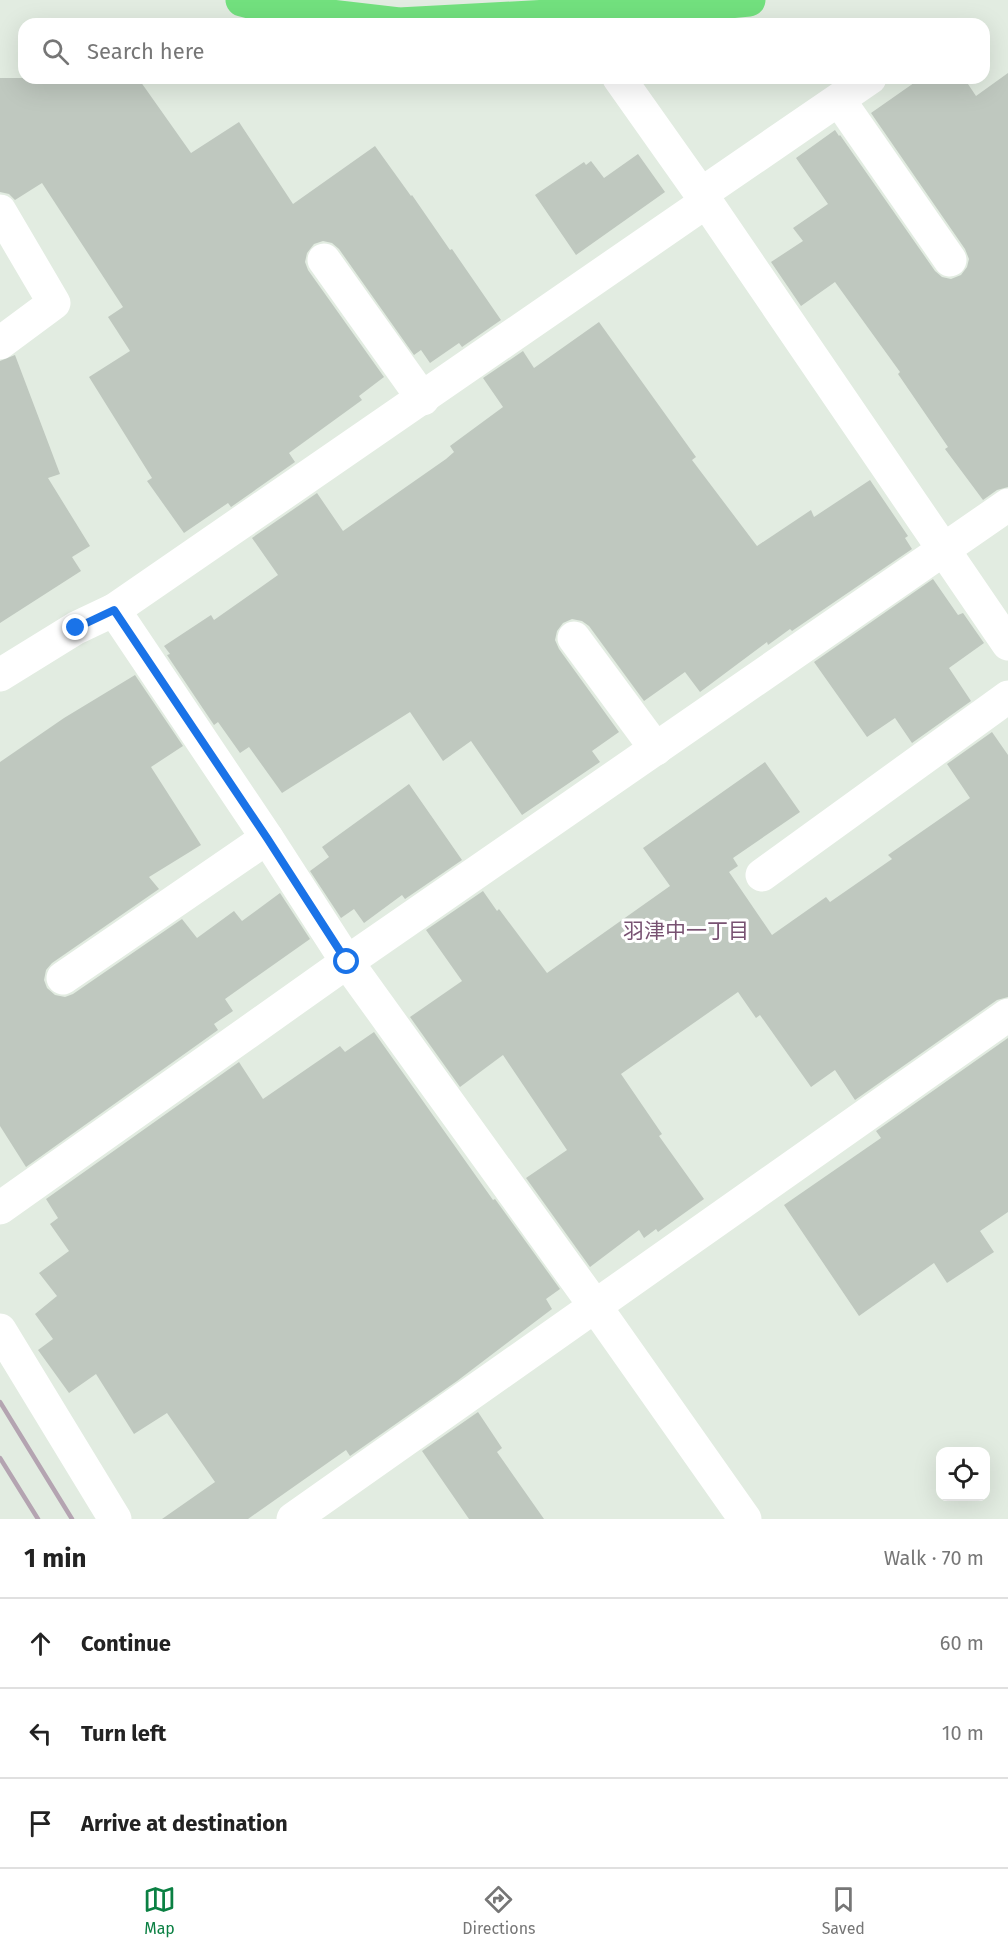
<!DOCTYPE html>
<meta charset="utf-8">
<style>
body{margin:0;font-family:"Fira Sans","Noto Sans JP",sans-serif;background:#f6f6f6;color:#222}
.controls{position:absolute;right:18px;bottom:18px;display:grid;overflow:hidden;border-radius:12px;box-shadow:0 6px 24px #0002}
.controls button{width:54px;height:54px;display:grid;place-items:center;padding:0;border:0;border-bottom:2px solid #e0e0e0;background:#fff;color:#222;font:30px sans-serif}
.stop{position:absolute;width:18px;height:18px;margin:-14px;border:4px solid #1a73e8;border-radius:50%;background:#fff}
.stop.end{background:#1a73e8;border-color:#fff;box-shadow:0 2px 6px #0008}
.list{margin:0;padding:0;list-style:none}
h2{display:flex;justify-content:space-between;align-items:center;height:78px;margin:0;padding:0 24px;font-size:26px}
h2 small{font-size:20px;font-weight:400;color:#767676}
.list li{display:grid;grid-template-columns:39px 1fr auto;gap:18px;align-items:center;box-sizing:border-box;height:90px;padding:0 24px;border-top:2px solid #e0e0e0}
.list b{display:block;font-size:22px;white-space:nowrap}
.list em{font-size:20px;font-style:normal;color:#767676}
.icon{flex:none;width:33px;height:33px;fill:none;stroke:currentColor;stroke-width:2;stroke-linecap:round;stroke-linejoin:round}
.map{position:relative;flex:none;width:1008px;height:1519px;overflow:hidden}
.search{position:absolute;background:#fff;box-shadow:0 6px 24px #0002;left:18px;right:18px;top:18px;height:66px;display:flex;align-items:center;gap:15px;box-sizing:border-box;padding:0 21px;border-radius:18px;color:#767676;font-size:22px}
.sheet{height:348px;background:#fff}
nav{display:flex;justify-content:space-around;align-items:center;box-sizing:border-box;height:84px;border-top:2px solid #e0e0e0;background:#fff;font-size:16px;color:#767676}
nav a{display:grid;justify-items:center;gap:3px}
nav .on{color:#0b8043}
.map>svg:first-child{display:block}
</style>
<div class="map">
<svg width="1008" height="1519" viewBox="0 0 1008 1519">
<rect width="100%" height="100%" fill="#e2ece1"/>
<!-- building -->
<g fill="#bfc8bf">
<path d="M 1008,73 L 1008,487 L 997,490 L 983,500 L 945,449 L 948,447 L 898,374 L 900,372 L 835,282 L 801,306 L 771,262 L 803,241 L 793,228 L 828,204 L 796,158 L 835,130 L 839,136 L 840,135 L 935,271 L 942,277 L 951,279 L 961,275 L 967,267 L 969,259 L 965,249 L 871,113 L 921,78 L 964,78 L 976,96 Z"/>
<path d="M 0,78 L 138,78 L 191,153 L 239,122 L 293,204 L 375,146 L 411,196 L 412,195 L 450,250 L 452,249 L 501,320 L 462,347 L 459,343 L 430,363 L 421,350 L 414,355 L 339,249 L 332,243 L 323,241 L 314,244 L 307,253 L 305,262 L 308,270 L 384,377 L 359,396 L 362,400 L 289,453 L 295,462 L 231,507 L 228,503 L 184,533 L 147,481 L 152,478 L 89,377 L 130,351 L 108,317 L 123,307 L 42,183 L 15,200 L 9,194 L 0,192 Z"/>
<path d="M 638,154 L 665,192 L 576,255 L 535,195 L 584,162 L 586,165 L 591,161 L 604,178 Z"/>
<path d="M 599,322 L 696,457 L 692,460 L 757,546 L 811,510 L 814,517 L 870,480 L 908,536 L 905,538 L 912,549 L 792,631 L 790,629 L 768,645 L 767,642 L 700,692 L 685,672 L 644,701 L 589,626 L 582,621 L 572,619 L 563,623 L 557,631 L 555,640 L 559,649 L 619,732 L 592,751 L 600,762 L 522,815 L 471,741 L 443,761 L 410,712 L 282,793 L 249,747 L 240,753 L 218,722 L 214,725 L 167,655 L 170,654 L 164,646 L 211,615 L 214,620 L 278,575 L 252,538 L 317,493 L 343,531 L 446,459 L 454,452 L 450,446 L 503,407 L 483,378 L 523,351 L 534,368 Z"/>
<path d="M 15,355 L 60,474 L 48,478 L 90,546 L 72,557 L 81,571 L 0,623 L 0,361 Z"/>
<path d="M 933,579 L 958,615 L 963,613 L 984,643 L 949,668 L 971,701 L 912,743 L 895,718 L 867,737 L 814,662 Z"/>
<path d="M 135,675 L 183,746 L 151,767 L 201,845 L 149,877 L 159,889 L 52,963 L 46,970 L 44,980 L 47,988 L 55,995 L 65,997 L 73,994 L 182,919 L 197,938 L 234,911 L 242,921 L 280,893 L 310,939 L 225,999 L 233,1011 L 214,1024 L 218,1030 L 26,1167 L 0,1126 L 0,762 L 64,718 Z"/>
<path d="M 992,732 L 1008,755 L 1008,997 L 997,1000 L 855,1100 L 835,1070 L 811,1087 L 760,1015 L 756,1018 L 738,992 L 621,1074 L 662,1134 L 659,1136 L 704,1199 L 658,1232 L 656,1229 L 644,1238 L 639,1230 L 590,1267 L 526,1178 L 567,1150 L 503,1055 L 460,1087 L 410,1017 L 462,981 L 426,930 L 483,891 L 497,911 L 499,909 L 547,973 L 670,886 L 643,848 L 765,762 L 800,812 L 733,858 L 738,866 L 729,872 L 772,935 L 826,897 L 830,902 L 892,859 L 888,855 L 970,798 L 947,764 Z"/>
<path d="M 409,784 L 462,860 L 405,899 L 402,895 L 364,923 L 354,909 L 341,918 L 310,871 L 329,857 L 322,847 Z"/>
<path d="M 374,1032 L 493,1200 L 495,1199 L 560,1289 L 546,1299 L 552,1309 L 457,1381 L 350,1456 L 346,1450 L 248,1519 L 162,1519 L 215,1482 L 167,1413 L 134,1434 L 96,1374 L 69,1393 L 38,1350 L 53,1339 L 35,1314 L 57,1296 L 39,1273 L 69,1251 L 50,1224 L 58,1218 L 46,1199 L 239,1062 L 263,1099 L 340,1046 L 345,1052 Z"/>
<path d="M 1008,1038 L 1008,1212 L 980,1231 L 994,1252 L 947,1283 L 934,1263 L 859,1316 L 784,1205 L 881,1138 L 876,1131 Z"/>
<path d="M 478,1412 L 502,1448 L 497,1452 L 544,1519 L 469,1519 L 422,1451 Z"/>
</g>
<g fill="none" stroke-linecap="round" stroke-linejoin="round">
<!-- minor -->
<g stroke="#fff" stroke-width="33">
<path d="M 619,78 L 701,194 L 1008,644"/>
<path d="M 839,100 L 950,260"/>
<path d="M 701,194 L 870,78"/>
<path d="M 0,211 L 54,303 L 0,343"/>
<path d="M 324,260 L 423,399"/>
<path d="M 114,610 L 706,202"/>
<path d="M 574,638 L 656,749"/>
<path d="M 0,675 L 76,628 L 114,610 L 267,838 L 347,962 L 595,1306 L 745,1519"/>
<path d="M 762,875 L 1008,697"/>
<path d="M 63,978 L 267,838"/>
<path d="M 0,1208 L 347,962 L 1008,505"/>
<path d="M 0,1330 L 115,1519"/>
<path d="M 293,1519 L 1008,1015"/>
</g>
<!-- major -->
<path stroke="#72e07e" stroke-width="33" d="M 242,0 L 280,10 L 399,24 L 624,12 L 749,0"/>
<!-- rail -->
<g stroke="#b4a4b1" stroke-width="4.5">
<path d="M 0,1402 L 72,1519"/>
<path d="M 0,1458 L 38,1519"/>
</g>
</g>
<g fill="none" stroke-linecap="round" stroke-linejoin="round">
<!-- route -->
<path stroke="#1a73e8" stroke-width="8" d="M 76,628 L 114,610 L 267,838 L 347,962"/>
</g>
<g text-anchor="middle" stroke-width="6" stroke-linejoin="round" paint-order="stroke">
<!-- neighbourhood labels -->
<g font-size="21" fill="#785272" stroke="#fff">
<text x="686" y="938">羽津中一丁目</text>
</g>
</g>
</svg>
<div class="controls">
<button><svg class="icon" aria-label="locate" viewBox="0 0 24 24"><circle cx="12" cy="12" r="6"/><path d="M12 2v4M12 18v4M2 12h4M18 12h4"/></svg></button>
</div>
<div class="stop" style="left:347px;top:962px"></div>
<div class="stop end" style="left:76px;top:628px"></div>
<div class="search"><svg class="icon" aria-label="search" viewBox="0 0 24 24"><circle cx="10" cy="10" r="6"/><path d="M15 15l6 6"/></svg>Search here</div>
</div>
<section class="sheet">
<h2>1 min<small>Walk · 70 m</small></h2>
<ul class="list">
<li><svg class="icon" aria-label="ahead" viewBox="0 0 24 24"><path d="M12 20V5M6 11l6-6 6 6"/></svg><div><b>Continue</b></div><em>60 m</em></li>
<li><svg class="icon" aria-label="left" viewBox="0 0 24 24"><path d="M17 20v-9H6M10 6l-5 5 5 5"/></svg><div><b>Turn left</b></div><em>10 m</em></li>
<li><svg class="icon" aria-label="arrive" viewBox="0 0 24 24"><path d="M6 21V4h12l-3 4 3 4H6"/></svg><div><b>Arrive at destination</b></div></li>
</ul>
</section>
<nav>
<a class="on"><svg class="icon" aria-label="map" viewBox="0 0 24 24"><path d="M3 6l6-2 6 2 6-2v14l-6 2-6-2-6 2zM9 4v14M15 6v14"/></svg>Map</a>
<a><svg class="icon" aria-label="directions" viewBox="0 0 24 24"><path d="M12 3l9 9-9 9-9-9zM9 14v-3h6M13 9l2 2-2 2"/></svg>Directions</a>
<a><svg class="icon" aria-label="saved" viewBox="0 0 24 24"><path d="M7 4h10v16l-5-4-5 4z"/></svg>Saved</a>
</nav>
